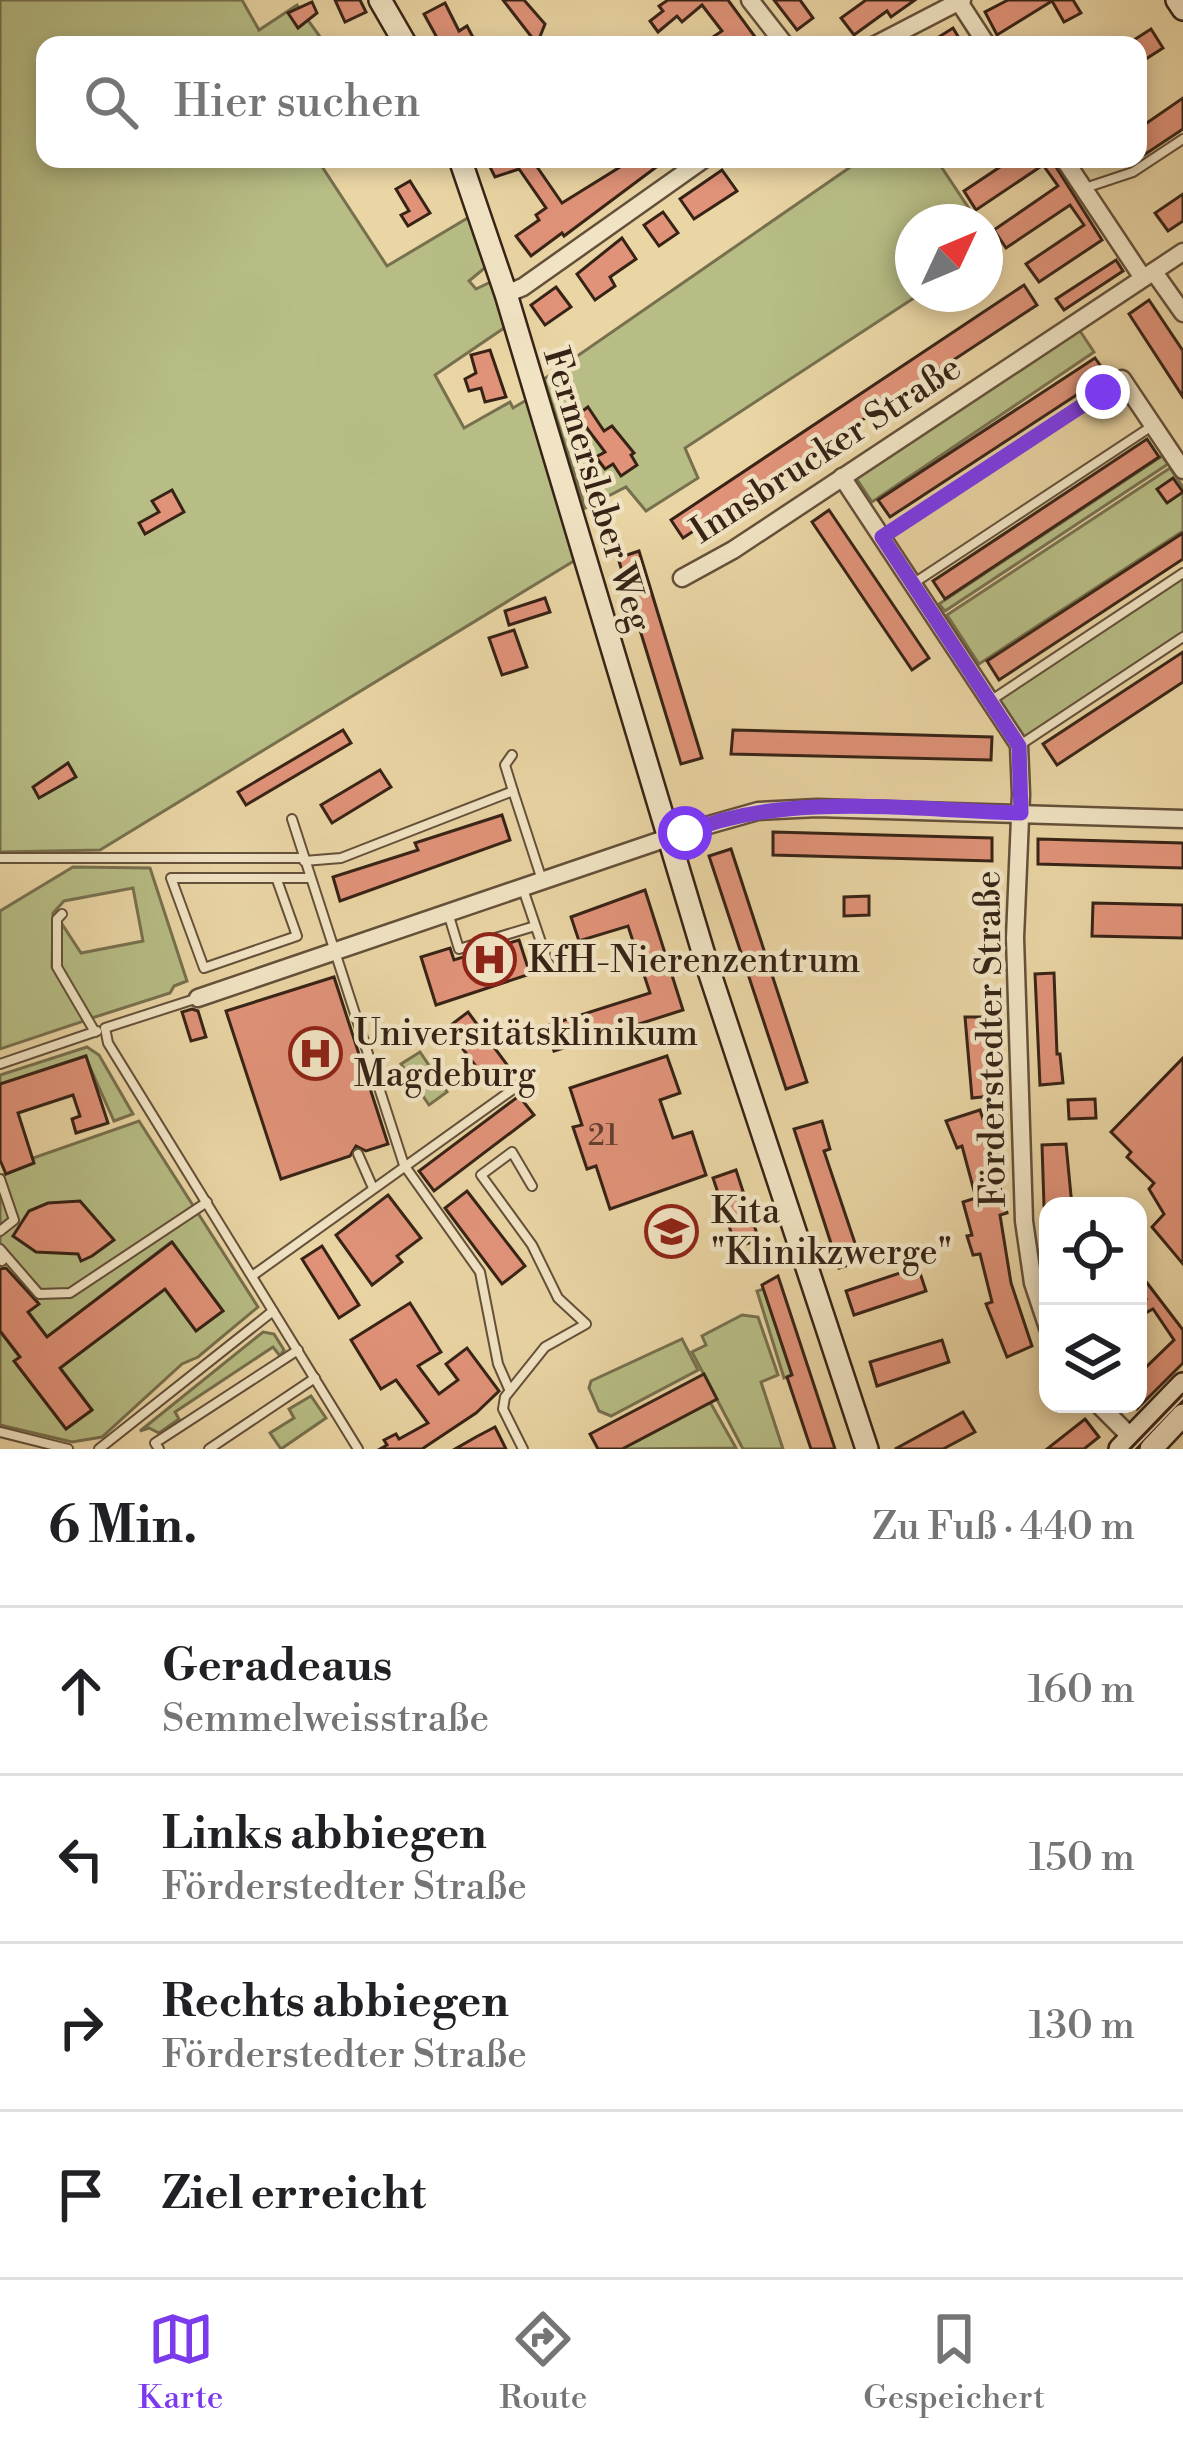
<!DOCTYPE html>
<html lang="de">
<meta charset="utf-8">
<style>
body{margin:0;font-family:"Libre Bodoni",serif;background:#f6f6f6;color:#202124}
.controls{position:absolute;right:36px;bottom:36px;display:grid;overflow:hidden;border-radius:24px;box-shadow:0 6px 18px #0003}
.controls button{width:108px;height:108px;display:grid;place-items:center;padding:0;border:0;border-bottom:3px solid #e0e0e0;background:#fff;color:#202124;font:60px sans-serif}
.compass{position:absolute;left:895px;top:204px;width:108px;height:108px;border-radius:50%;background:#fff;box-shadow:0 6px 18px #0003;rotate:46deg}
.stop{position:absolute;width:36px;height:36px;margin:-27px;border:9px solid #7c3aed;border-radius:50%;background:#fff}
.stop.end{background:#7c3aed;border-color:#fff;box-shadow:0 3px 12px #0008}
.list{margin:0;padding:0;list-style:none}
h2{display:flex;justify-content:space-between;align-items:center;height:156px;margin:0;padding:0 48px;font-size:51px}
h2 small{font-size:39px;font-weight:400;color:#757577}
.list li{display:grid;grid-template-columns:78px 1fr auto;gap:36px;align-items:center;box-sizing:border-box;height:168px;padding:0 48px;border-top:3px solid #e0e0e0}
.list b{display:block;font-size:45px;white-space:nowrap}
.list p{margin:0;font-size:39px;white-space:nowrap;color:#757577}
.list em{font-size:39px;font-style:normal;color:#757577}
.icon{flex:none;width:66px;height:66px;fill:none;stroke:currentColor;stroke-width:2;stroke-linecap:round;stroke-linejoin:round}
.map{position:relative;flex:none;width:1183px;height:1449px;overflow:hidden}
.search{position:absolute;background:#fff;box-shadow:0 6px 18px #0003;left:36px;right:36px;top:36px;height:132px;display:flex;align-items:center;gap:30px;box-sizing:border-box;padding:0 42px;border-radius:24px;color:#757577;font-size:45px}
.sheet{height:828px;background:#fff}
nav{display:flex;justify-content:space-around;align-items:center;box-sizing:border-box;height:168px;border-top:3px solid #e0e0e0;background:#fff;font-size:33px;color:#757577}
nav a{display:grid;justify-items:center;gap:6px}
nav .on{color:#7c3aed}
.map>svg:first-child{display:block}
</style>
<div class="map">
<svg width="1183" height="1449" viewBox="0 0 1183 1449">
<rect width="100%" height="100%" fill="#ead5a4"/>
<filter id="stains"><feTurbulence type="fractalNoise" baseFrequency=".00167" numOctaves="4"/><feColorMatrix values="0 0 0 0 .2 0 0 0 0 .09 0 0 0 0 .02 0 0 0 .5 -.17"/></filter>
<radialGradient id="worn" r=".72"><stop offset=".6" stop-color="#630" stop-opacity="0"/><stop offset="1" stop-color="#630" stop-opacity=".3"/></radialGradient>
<!-- green -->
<g fill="#b7bd85" stroke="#77704e" stroke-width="3">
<path d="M 0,0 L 242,0 L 259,30 L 297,5 L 326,45 L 45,45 L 45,159 L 317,159 L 387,266 L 471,216 L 487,266 L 469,281 L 476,289 L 493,281 L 504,328 L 435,375 L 464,428 L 510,402 L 513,408 L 530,398 L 577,559 L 100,850 L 0,852 Z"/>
<path d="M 862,159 L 936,159 L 978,222 L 913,222 L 913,294 L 920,294 L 685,448 L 698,478 L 646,511 L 626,487 L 585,508 L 544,379 Z"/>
<path d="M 1078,328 L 1094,352 L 872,502 L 856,478 Z"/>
<path d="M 1162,456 L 1168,464 L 945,611 L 939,604 Z"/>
<path d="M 1170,468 L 1183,487 L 1183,531 L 979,664 L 947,615 Z"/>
<path d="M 1183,576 L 1183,633 L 1023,739 L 997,699 Z"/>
<path d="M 73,867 L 150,868 L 187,981 L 174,986 L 170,993 L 92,1018 L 61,967 L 60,921 L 81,953 L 143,941 L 133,888 L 64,901 L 53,913 L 52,967 L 84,1021 L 0,1049 L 0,911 Z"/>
<path d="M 87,1047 L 99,1055 L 133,1114 L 114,1121 L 85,1056 L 0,1084 L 0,1075 Z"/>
<path d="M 420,1052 L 447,1092 L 429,1105 L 401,1064 Z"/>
<path d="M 139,1121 L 258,1307 L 198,1357 L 182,1364 L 102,1437 L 72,1442 L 0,1425 L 0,1331 L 20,1357 L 15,1362 L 66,1429 L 92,1410 L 60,1368 L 165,1289 L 196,1331 L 223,1311 L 171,1242 L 47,1337 L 28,1312 L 38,1303 L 5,1259 L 0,1262 L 0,1176 L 33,1163 L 33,1158 Z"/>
<path d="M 764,1289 L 792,1375 L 784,1378 L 757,1291 Z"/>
<path d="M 742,1315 L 758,1317 L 778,1375 L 761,1382 L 783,1449 L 743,1449 L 692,1352 L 706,1345 L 702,1336 Z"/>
<path d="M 263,1332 L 274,1334 L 284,1350 L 280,1356 L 273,1347 L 175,1412 L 179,1419 L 159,1433 L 149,1428 L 140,1431 Z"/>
<path d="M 682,1339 L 698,1370 L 611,1416 L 599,1411 L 589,1388 L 591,1381 Z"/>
<path d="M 311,1396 L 326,1418 L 281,1449 L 270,1433 L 294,1418 L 289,1409 Z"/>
<path d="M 710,1402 L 736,1448 L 622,1449 Z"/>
</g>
<!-- building -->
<g fill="#e19379" stroke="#372316" stroke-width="3">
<path d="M 335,0 L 360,0 L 366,12 L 345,22 Z"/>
<path d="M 503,0 L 524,0 L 545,24 L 537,44 Z"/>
<path d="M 668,0 L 728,0 L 761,45 L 701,45 L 722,31 L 702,5 L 682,22 L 677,16 L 658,32 L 650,21 L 663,11 L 659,6 Z"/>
<path d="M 774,0 L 800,0 L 813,18 L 797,30 Z"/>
<path d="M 866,0 L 915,0 L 891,17 L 887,11 L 854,35 L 841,18 Z"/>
<path d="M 1008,0 L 1073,0 L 1081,13 L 1064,22 L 1052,1 L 997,35 L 985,12 Z"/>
<path d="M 312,2 L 317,13 L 298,28 L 288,13 Z"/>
<path d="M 445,3 L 459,31 L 467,26 L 477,45 L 441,45 L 424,14 Z"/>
<path d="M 953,28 L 963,45 L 926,45 Z"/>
<path d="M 1151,29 L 1163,48 L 1138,64 L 1138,45 L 1126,45 Z"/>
<path d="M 1183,98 L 1183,129 L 1138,159 L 1138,129 Z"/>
<path d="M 501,159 L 536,159 L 533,161 L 562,203 L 633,159 L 667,159 L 564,236 L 562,233 L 531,256 L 516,236 L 539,220 L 536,215 L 546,208 L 519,169 L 495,177 L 490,167 Z"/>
<path d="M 1012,159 L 1051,159 L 1102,240 L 1039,282 L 1026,264 L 1084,225 L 1070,205 L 1006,248 L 994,230 L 1058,186 L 1043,165 L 976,210 L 964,191 Z"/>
<path d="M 722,170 L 737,191 L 694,219 L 680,199 Z"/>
<path d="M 410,181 L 430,213 L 408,226 L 401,215 L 409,211 L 396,189 Z"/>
<path d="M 1183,194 L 1183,221 L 1168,231 L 1155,213 Z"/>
<path d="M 663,212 L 678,233 L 659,246 L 644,225 Z"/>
<path d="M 622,238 L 636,259 L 610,277 L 615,286 L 595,300 L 577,274 Z"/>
<path d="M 1116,260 L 1123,271 L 1064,310 L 1056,299 Z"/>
<path d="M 1024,285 L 1037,305 L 683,538 L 671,520 Z"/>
<path d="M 556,287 L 571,307 L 545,325 L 531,305 Z"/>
<path d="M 1149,300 L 1183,351 L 1183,397 L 1129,314 Z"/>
<path d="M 490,350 L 506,397 L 485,402 L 481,388 L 469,391 L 465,379 L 476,373 L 471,355 Z"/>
<path d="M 1095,358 L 1107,375 L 890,517 L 878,500 Z"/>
<path d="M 588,407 L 604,431 L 612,426 L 634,453 L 631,455 L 637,465 L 621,476 L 613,464 L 605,469 L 596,457 L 605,452 L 577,415 Z"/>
<path d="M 1147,439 L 1159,457 L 945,599 L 933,581 Z"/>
<path d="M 1173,478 L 1183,492 L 1167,503 L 1157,489 Z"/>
<path d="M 172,490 L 184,512 L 145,534 L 139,523 L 159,512 L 152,501 Z"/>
<path d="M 829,510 L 929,658 L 912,670 L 812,522 Z"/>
<path d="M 1183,533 L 1183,559 L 999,680 L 987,661 Z"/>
<path d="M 639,551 L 702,758 L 681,764 L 618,558 Z"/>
<path d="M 545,598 L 550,612 L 509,625 L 505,611 Z"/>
<path d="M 514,630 L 527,667 L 502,675 L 489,638 Z"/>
<path d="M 1183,652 L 1183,682 L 1057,765 L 1043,744 Z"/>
<path d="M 343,730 L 351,743 L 246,805 L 238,792 Z"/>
<path d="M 733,730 L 992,737 L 991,760 L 731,754 Z"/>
<path d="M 68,763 L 76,777 L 39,798 L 33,787 Z"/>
<path d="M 380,770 L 391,787 L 332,823 L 321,805 Z"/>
<path d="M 502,815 L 510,840 L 340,901 L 333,877 L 418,850 L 415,843 Z"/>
<path d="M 773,832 L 992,838 L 992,861 L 773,855 Z"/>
<path d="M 1038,839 L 1183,843 L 1183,868 L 1038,864 Z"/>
<path d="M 731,849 L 807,1082 L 786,1089 L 709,856 Z"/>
<path d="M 645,890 L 683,1010 L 554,1051 L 546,1026 L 650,993 L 628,926 L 579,941 L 571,917 Z"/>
<path d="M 869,896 L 869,915 L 844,916 L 844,897 Z"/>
<path d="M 1093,903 L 1183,905 L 1183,938 L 1092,936 Z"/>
<path d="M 519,940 L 530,974 L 436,1005 L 421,957 L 450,948 L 454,960 Z"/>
<path d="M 1054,973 L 1057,1054 L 1060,1054 L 1063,1083 L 1040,1085 L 1035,974 Z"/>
<path d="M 334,977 L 388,1144 L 366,1151 L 356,1146 L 350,1156 L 281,1179 L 226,1011 Z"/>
<path d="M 192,1009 L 198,1011 L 206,1037 L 191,1041 L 182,1012 Z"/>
<path d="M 468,1012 L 508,1066 L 487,1081 L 447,1028 Z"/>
<path d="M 965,1017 L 984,1017 L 985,1039 L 999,1038 L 1001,1095 L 972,1098 Z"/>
<path d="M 86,1056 L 108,1123 L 76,1133 L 72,1119 L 80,1116 L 73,1095 L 18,1113 L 34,1163 L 6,1174 L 0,1160 L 0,1084 Z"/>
<path d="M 667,1056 L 680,1093 L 660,1100 L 673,1138 L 692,1132 L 706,1175 L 610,1209 L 596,1166 L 587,1169 L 573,1127 L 582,1125 L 570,1088 Z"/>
<path d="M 1183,1058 L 1183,1264 L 1152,1227 L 1164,1214 L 1149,1189 L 1154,1183 L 1127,1157 L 1131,1152 L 1111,1132 Z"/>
<path d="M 519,1096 L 534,1115 L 434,1191 L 419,1171 Z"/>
<path d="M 1095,1099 L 1096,1118 L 1069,1119 L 1068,1100 Z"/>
<path d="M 980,1110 L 984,1122 L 996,1118 L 1001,1133 L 995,1135 L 1005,1174 L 997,1176 L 1007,1213 L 1000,1215 L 1011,1283 L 1032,1346 L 1007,1357 L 986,1304 L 992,1302 L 980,1254 L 973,1255 L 967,1236 L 972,1235 L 963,1202 L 976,1198 L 962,1146 L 957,1148 L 946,1121 Z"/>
<path d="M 822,1121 L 830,1149 L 824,1151 L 861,1261 L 839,1268 L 794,1129 Z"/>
<path d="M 1066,1144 L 1072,1206 L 1044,1206 L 1042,1145 Z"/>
<path d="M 736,1170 L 759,1240 L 736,1247 L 713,1178 Z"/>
<path d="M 467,1191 L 525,1266 L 502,1284 L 445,1208 Z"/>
<path d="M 388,1195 L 421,1238 L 397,1256 L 402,1262 L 372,1285 L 336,1235 Z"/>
<path d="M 80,1201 L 114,1240 L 92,1256 L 81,1261 L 78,1254 L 36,1252 L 13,1236 L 29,1211 L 48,1203 Z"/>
<path d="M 172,1242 L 223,1311 L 196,1331 L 165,1289 L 60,1368 L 92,1410 L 66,1429 L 14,1361 L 20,1357 L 0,1331 L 0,1269 L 6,1268 L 39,1304 L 28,1312 L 47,1337 Z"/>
<path d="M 322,1246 L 359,1305 L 339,1318 L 302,1259 Z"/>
<path d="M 918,1267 L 926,1291 L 854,1315 L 846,1291 Z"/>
<path d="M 778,1276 L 835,1449 L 811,1449 L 787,1377 L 792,1375 L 762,1285 Z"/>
<path d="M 1144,1279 L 1183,1330 L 1183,1363 L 1138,1408 L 1138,1375 L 1174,1340 L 1153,1309 L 1138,1317 L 1138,1304 L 1146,1299 L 1138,1283 Z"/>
<path d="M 410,1303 L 441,1352 L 418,1366 L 439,1394 L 458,1380 L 446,1364 L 467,1348 L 499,1391 L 476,1413 L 422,1449 L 380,1449 L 387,1445 L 384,1440 L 396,1434 L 399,1439 L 428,1423 L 396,1380 L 381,1389 L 351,1340 Z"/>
<path d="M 942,1340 L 949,1362 L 877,1386 L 870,1362 Z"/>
<path d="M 704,1374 L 717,1399 L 622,1449 L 598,1449 L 590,1434 Z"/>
<path d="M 963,1412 L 975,1432 L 943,1449 L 895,1449 Z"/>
<path d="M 1085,1419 L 1099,1437 L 1084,1449 L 1047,1449 Z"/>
<path d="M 495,1427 L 506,1449 L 455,1449 L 476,1437 Z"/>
</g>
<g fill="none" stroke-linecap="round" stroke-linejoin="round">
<defs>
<g id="lane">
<path d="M 1085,188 L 1133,172 L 1183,139"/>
<path d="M 883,536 L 1121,380"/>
<path d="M 914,583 L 1152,426"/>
<path d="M 990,701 L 1183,573"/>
<path d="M 1020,745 L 1183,637"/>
<path d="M 512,755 L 505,765 L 513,791"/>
<path d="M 292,819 L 404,1165 L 480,1272 L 498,1364 L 509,1389"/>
<path d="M 0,858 L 303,858"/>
<path d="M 304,861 L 341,858 L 513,791 L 542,880"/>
<path d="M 277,880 L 297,936 L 204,968 L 171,878 L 310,878"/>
<path d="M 523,889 L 548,963"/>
<path d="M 448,913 L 459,949 L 535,926"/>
<path d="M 62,914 L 57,919 L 57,967 L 95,1032"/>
<path d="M 198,998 L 105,1028 L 108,1043 L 358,1449"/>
<path d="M 0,1064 L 97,1031"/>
<path d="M 358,1154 L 373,1188"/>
<path d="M 0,1179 L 14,1220 L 0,1231"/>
<path d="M 0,1249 L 39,1294 L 70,1293 L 207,1202"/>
<path d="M 0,1259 L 2,1261"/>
<path d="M 252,1276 L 526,1080"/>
<path d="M 0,1432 L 68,1449"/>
<path d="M 99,1449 L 273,1311"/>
<path d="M 159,1449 L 155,1443 L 298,1350"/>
<path d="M 209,1449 L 315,1378"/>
<path d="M 523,1449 L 503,1409 L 505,1397 L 545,1347 L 586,1324 L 558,1298 L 532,1245 L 481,1175 L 512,1152 L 532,1186"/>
</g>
<g id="street">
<path d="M 750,0 L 785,45"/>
<path d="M 959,2 L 987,45"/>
<path d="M 875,45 L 962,0"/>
<path d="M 1064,159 L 1143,278"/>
<path d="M 1154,272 L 1183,313"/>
<path d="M 506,294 L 523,287 L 704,159"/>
<path d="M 1122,379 L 1183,470"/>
<path d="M 842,477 L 1019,745 L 1021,794 L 1015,938 L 1024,1221 L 1033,1283 L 1048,1328"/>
<path d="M 682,578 L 733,550 L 1183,252"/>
<path d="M 198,998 L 691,830 L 758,811 L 817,808 L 1183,819"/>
<path d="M 1098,1404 L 1131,1437"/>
</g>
<g id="secondary">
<path d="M 380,0 L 406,45"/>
<path d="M 1177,0 L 1183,9"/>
<path d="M 460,159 L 506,294 L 707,965 L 867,1449"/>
<path d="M 1120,1449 L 1183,1384"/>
<path d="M 1151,1449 L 1183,1415"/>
</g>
</defs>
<!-- lane casing -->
<use href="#lane" stroke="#64503a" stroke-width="12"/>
<!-- street casing -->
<use href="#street" stroke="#64503a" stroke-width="21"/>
<!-- secondary casing -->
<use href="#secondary" stroke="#372316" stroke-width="26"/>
<!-- lane -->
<use href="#lane" stroke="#f1e4c4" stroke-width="8"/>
<!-- street -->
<use href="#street" stroke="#f1e4c4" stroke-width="16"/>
<!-- secondary -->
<use href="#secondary" stroke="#f1e4c4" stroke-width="21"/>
<!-- tram -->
<path stroke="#372316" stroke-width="3" d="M 1130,1449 L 1183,1394"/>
</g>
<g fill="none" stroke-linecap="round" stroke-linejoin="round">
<!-- route -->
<path stroke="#7c3aed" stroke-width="15" d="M 685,833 C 783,791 915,810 1021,813 L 1019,746 L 882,537 L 1103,392"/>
</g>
<!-- icons -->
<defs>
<symbol id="hospital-ring" viewBox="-11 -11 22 22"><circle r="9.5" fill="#f1e4c4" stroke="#8f2418" stroke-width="1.5"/><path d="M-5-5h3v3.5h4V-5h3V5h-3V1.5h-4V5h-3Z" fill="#8f2418"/></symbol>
<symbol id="school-ring" viewBox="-11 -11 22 22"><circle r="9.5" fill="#f1e4c4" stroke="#8f2418" stroke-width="1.5"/><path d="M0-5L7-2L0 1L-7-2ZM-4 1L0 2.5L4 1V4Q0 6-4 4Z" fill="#8f2418"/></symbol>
</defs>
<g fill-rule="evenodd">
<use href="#hospital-ring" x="460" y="930" width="59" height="59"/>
<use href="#hospital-ring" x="286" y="1024" width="59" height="59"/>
<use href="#school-ring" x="642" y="1202" width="59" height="59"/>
</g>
<g text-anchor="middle" stroke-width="9" stroke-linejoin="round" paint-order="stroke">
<!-- number labels -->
<g font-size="30" fill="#623f2f">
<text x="603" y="1145">21</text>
</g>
<!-- street labels -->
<g font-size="36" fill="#372316" stroke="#f1e4c4">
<text transform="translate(825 448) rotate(-33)" y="13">Innsbrucker Straße</text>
<text transform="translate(599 489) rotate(73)" y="13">Fermersleber Weg</text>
<text transform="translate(989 1039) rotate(-91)" y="13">Förderstedter Straße</text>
</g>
<!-- poi labels -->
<g font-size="36" fill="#372316" stroke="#f1e4c4" text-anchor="start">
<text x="528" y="972">KfH-Nierenzentrum</text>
<text x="354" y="1045">Universitätsklinikum<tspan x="354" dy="41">Magdeburg</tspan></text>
<text x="711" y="1223">Kita<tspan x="711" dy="41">"Klinikzwerge"</tspan></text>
</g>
</g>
<rect width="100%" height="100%" filter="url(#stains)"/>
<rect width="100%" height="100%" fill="url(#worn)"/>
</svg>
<div class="controls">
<button><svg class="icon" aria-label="locate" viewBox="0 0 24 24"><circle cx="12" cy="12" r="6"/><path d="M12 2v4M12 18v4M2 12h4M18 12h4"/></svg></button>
<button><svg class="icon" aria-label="layers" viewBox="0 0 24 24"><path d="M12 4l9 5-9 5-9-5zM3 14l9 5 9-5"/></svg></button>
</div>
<svg class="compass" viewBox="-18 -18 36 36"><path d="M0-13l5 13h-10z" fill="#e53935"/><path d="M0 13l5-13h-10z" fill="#757577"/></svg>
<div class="stop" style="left:685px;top:833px"></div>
<div class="stop end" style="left:1103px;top:392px"></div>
<div class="search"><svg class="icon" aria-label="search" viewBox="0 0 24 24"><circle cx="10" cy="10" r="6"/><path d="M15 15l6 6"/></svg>Hier suchen</div>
</div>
<section class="sheet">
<h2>6 Min.<small>Zu Fuß · 440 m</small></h2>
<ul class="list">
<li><svg class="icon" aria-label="ahead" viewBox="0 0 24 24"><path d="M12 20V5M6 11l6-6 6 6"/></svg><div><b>Geradeaus</b><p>Semmelweisstraße</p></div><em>160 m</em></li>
<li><svg class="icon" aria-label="left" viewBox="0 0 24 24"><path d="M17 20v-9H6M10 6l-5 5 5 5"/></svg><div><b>Links abbiegen</b><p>Förderstedter Straße</p></div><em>150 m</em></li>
<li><svg class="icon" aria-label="right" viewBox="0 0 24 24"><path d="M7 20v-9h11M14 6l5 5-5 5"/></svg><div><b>Rechts abbiegen</b><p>Förderstedter Straße</p></div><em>130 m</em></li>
<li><svg class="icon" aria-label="arrive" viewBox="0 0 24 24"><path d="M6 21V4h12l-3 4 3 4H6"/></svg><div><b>Ziel erreicht</b></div></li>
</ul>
</section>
<nav>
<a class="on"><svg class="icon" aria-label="map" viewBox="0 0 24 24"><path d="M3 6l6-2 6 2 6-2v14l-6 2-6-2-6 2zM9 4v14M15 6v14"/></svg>Karte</a>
<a><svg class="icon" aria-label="directions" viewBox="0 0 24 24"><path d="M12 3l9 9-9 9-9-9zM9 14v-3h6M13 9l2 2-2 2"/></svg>Route</a>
<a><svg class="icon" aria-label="saved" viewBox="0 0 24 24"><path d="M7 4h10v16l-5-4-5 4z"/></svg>Gespeichert</a>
</nav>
